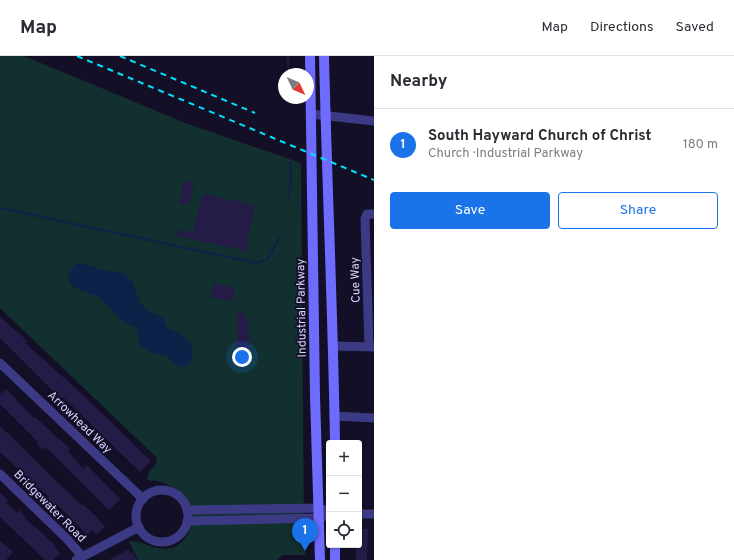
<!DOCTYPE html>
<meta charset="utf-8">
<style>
body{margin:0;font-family:Overpass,sans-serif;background:#f7f7f7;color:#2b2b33}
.controls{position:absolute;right:12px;bottom:12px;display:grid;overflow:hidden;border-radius:4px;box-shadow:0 1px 3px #0004}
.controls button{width:36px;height:36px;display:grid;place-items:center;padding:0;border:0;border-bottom:1px solid #e1e1e2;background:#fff;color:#2b2b33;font:20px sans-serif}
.compass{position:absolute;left:278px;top:12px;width:36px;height:36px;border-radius:50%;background:#fff;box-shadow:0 1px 3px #0004;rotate:134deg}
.you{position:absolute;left:242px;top:301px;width:14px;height:14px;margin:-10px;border:3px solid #fff;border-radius:50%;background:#1a73e8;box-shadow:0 0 0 6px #1a73e833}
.badge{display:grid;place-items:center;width:26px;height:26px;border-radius:50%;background:#1a73e8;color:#fff;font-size:13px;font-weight:700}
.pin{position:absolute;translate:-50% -33px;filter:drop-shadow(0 1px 2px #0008)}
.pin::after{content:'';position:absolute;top:21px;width:14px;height:12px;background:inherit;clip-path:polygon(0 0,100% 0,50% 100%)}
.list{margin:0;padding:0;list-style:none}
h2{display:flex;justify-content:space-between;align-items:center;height:52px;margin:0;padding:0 16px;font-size:17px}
h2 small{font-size:13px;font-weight:400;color:#7c7c81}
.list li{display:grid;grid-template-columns:26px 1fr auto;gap:12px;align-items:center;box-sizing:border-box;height:72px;padding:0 16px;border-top:1px solid #e1e1e2}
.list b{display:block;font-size:15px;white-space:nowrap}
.list p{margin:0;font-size:13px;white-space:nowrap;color:#7c7c81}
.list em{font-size:13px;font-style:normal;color:#7c7c81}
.actions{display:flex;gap:8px;padding:12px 16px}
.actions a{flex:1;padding:9px 0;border:1px solid #1a73e8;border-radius:4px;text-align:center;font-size:14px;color:#1a73e8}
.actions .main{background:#1a73e8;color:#fff}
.icon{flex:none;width:22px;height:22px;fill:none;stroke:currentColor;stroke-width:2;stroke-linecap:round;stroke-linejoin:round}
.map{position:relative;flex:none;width:374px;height:504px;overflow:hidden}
header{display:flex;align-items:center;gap:24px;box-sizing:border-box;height:56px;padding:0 20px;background:#fff;border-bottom:1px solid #e1e1e2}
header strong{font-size:19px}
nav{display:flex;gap:22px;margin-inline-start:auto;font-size:14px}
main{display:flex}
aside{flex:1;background:#fff}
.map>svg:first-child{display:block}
</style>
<header>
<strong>Map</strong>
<nav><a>Map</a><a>Directions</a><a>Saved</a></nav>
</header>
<main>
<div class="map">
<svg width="374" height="504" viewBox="0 0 374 504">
<rect width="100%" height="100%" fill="#130f26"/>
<!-- green -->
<path fill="#12302f" d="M 0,0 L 24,0 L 188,68 L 301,107 L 304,473 L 306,499 L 282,499 L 277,504 L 138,504 L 129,485 C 143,484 155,496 171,492 C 191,487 199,457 186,442 C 176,430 162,425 147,424 L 148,418 L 157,406 L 156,401 L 0,252 Z"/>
<!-- water -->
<path fill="#0c2248" d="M 82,207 L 101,214 L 119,216 L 126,219 L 132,226 L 141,248 L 148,255 L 162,261 L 167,272 L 181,278 L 190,287 L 193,298 L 190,308 L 179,312 L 166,299 L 154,298 L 142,291 L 138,282 L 136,271 L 122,265 L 99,241 L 75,232 L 70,227 L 68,219 L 74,209 Z"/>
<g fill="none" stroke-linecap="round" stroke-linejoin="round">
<!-- stream -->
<g stroke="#0c2248" stroke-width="2">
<path d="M 288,0 L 288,18"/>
<path d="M 289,141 L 291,118 L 290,106"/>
<path d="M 0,152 L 256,207 L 267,204 L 280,181"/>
</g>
</g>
<!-- building -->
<g fill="#241b47">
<path d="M 184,125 L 194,127 L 189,149 L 179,147 Z"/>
<path d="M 203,138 L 255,149 L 246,189 L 248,189 L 247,195 L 177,180 L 178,174 L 193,177 Z"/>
<path d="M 213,228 L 235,232 L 232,245 L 210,241 Z"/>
<path d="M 237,255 L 243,255 L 244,262 L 247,262 L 249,267 L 249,302 L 239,303 L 239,299 L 237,299 Z"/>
<path d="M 0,261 L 22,280 L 27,285 L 26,287 L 35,296 L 81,337 L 151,405 L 140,416 L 63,341 L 61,343 L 0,282 Z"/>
<path d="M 6,333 L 34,362 L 35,361 L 70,393 L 68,395 L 83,413 L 87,409 L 120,443 L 109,454 L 46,391 L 43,394 L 37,388 L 38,386 L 0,348 L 0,338 Z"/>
<path d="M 0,370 L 81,449 L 82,448 L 96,460 L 105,471 L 96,479 L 92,474 L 87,479 L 56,447 L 54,449 L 48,443 L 49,441 L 39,432 L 38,433 L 19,412 L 18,413 L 0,396 Z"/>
<path d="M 0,436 L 8,444 L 6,446 L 17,457 L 19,454 L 25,460 L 24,461 L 56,490 L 54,491 L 60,497 L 53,504 L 45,504 L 0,461 Z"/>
<path d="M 359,473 L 368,473 L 367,504 L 356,504 L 356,489 L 359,489 Z"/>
<path d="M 0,485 L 13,496 L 6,504 L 0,504 Z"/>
<path d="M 128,494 L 130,498 L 133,496 L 137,504 L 109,504 Z"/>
</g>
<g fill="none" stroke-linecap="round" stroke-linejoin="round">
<!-- street -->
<g stroke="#3d3a85" stroke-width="9">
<path d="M 311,58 L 374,65"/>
<path d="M 334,290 L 374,291"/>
<path d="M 369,290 L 365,163 L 367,158 L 374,158"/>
<path d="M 0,307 L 143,443"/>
<path d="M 334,360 L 374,362"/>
<path d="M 0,418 L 67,483 L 82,500"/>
<circle cx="162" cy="460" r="26"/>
<path d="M 187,454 L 318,452 L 329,455"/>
<path d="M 359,458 L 374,458"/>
<path d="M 187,465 L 319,462 L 325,460"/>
<path d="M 76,504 L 139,471"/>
</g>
<!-- secondary -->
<g stroke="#6f6bff" stroke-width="10">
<path d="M 310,0 L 315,340 L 320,504"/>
<path d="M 324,0 C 327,129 333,258 335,387"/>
<path d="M 335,504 L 335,489"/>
</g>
<!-- rail -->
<g stroke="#00e5ff" stroke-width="2" stroke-dasharray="6 5" stroke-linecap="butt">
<path d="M 77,0 L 374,124"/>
<path d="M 120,0 L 255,57"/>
</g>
</g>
<g text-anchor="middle" stroke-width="3.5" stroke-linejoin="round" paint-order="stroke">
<!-- street labels -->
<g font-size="12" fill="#d9d4ff" stroke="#130f26">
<text transform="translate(355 224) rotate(-92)" y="4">Cue Way</text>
<text transform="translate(301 252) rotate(-91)" y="4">Industrial Parkway</text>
<text transform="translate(80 366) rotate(44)" y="4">Arrowhead Way</text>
<text transform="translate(50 450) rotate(45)" y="4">Bridgewater Road</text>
</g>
</g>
</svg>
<div class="controls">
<button>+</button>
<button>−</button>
<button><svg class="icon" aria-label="locate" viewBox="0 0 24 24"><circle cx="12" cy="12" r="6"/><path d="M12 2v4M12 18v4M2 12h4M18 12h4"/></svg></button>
</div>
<svg class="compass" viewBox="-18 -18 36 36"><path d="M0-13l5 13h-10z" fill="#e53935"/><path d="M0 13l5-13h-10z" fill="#7c7c81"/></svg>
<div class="you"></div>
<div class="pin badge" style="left:305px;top:495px">1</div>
</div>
<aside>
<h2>Nearby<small></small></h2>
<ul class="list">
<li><span class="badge">1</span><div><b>South Hayward Church of Christ</b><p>Church · Industrial Parkway</p></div><em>180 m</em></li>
</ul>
<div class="actions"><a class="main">Save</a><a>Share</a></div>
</aside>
</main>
